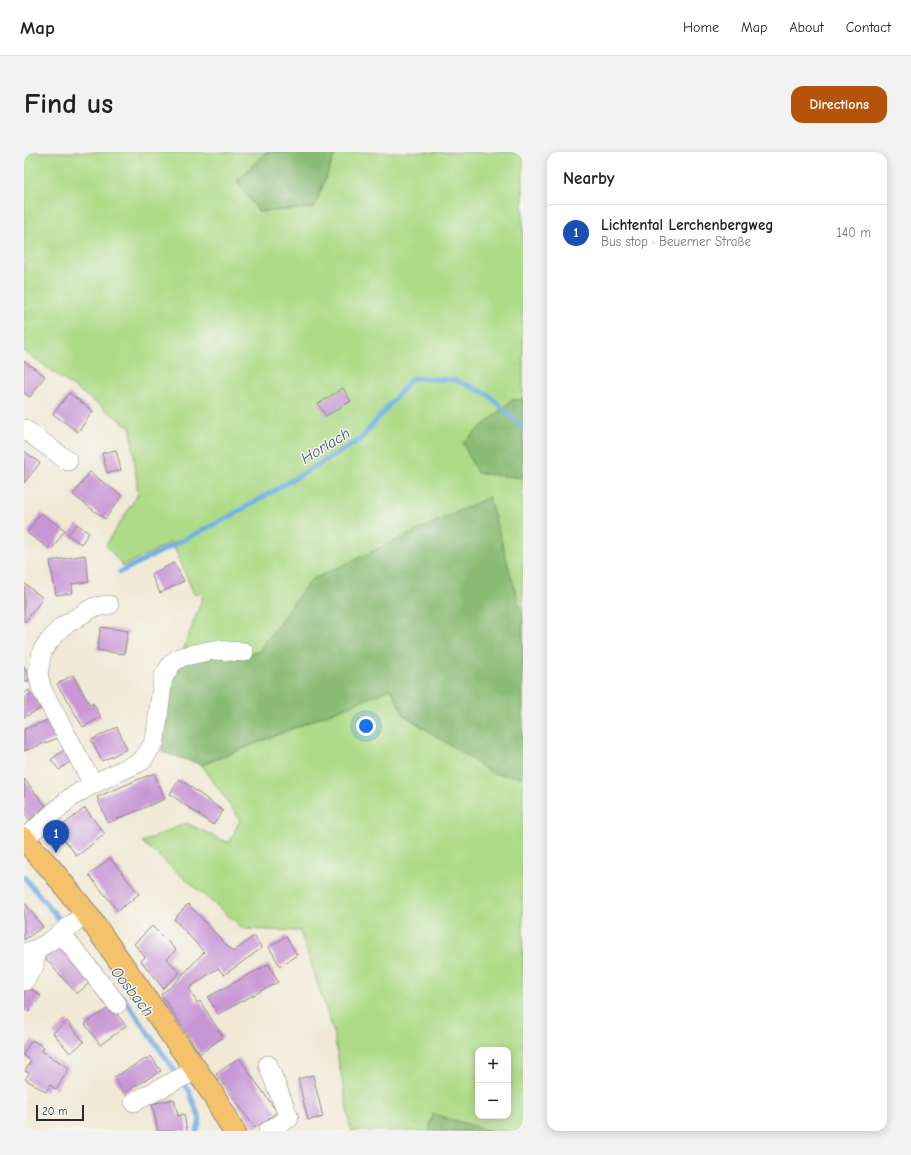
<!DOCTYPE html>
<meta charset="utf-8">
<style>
body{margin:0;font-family:"Comic Neue",sans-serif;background:#f2f2f2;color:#202124}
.controls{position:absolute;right:12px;bottom:12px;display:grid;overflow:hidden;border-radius:8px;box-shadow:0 2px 10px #0003}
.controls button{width:36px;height:36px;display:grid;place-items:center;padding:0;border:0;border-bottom:1px solid #e0e0e0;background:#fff;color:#202124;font:20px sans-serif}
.scale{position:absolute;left:12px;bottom:10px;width:48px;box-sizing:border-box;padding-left:4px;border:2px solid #2b2b2b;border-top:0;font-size:11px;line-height:14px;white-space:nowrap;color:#2b2b2b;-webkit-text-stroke:3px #f6f6f2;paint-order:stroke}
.you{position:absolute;left:342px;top:574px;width:14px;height:14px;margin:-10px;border:3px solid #fff;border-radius:50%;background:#1a73e8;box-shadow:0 0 0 6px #1a73e833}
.badge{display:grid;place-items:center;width:26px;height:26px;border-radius:50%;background:#b45309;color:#fff;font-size:13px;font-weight:700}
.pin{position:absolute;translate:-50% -33px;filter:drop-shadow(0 1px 2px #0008)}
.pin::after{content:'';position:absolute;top:21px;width:14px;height:12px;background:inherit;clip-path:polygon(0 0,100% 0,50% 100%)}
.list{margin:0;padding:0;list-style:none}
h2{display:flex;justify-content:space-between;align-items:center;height:52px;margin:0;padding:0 16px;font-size:17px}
h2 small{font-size:13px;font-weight:400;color:#757577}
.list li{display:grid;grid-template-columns:26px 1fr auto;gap:12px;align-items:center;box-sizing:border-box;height:56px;padding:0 16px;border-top:1px solid #e0e0e0}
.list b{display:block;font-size:15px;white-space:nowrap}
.list p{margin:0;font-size:13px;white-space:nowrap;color:#757577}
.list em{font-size:13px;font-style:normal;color:#757577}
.map{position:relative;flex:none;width:499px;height:979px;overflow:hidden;border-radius:12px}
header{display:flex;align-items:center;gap:24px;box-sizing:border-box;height:56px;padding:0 20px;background:#fff;border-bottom:1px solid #e0e0e0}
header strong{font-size:19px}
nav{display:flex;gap:22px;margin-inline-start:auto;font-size:14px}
.intro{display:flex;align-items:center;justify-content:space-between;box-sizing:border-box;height:96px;padding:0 24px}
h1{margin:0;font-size:28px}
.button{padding:10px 18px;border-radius:12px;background:#b45309;color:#fff;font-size:14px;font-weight:700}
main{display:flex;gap:24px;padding:0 24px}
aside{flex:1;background:#fff;border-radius:12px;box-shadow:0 2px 10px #0003}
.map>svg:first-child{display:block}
</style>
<header>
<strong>Map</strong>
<nav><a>Home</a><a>Map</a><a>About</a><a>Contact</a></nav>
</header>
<div class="intro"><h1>Find us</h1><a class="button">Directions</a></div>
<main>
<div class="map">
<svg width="499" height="979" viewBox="0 0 499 979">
<rect width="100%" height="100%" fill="#f6f6f2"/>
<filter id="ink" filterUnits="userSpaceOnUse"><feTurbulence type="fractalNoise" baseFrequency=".025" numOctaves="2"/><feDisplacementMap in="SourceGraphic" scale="8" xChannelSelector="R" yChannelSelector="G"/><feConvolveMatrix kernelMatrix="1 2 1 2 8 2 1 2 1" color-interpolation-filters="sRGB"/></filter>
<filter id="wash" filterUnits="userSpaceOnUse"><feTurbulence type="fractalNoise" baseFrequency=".012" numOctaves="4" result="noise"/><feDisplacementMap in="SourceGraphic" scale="16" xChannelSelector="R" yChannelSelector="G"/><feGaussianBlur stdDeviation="0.9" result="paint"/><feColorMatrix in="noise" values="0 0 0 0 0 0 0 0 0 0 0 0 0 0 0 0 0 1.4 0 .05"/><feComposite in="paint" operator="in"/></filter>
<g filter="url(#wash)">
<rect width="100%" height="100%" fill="#f1e9d5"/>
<!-- green -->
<path fill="#addb87" stroke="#6c8359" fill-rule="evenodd" d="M 0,0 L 499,0 L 499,509 L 489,624 L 499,625 L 499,979 L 327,979 L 309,878 L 276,779 L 220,777 L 118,690 L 162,671 L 205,691 L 216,668 L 178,613 L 258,581 L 157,505 L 179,444 L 177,440 L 170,442 L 148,390 L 99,414 L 82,393 L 114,342 L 107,276 L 0,199 ZM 454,898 L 484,898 L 484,964 L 454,964 Z"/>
<!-- forest -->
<g fill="#8abb74" stroke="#5a7350">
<path d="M 242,0 L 312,0 L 290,56 L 235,60 L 213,29 Z"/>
<path d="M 499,247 L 499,326 L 453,321 L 439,291 L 488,248 Z"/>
<path d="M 465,345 L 499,466 L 499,625 L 470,622 L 380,563 L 367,537 L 178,613 L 138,600 L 144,526 L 157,505 L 234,500 L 285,429 Z"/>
<path d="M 409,962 L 467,979 L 405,979 Z"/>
</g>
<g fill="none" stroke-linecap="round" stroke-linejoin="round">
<!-- stream -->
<g stroke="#72aee4" stroke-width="5">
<path d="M 96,420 L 203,366 L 336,288 L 388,226 L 431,228 L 465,243 L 499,276"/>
<path d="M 0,725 L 41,774"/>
<path d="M 99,845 L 165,939 L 176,968 L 173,979"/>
</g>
</g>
<g id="blocks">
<!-- building -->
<g fill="#c896d5">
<path d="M 0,209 L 21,224 L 6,245 L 0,241 Z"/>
<path d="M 319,236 L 327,249 L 302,264 L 294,252 Z"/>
<path d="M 45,241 L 69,259 L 54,280 L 29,262 Z"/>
<path d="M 92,298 L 97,318 L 83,321 L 78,301 Z"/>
<path d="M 0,299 L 16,311 L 0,331 Z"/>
<path d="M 66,320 L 98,344 L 81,367 L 49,343 Z"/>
<path d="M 17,361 L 41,378 L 27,398 L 3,381 Z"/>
<path d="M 53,372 L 65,381 L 57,392 L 44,383 Z"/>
<path d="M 61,403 L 65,430 L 48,432 L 49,441 L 32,443 L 26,409 Z"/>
<path d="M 150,411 L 160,429 L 136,441 L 127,422 Z"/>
<path d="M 0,431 L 19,446 L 1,470 L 0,469 Z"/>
<path d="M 77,475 L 104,479 L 100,502 L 73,498 Z"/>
<path d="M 0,514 L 6,527 L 0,530 Z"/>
<path d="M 49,523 L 66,553 L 69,551 L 77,565 L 59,575 L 33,532 Z"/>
<path d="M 5,538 L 8,544 L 14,541 L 21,555 L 0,565 L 0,541 Z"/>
<path d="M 27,567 L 34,586 L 0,599 L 0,577 Z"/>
<path d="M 93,575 L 103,597 L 78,609 L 67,588 Z"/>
<path d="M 40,598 L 48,608 L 35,618 L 27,608 Z"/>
<path d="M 130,621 L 141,647 L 84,671 L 73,645 Z"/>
<path d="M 0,627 L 22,654 L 6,668 L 0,660 Z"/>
<path d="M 156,627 L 199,659 L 189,673 L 146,642 Z"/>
<path d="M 61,656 L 81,682 L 53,704 L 33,678 Z"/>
<path d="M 86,706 L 115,742 L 94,759 L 65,723 Z"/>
<path d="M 0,750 L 19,775 L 0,788 Z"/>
<path d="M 164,752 L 209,800 L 230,784 L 238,796 L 200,823 L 194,816 L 165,836 L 173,851 L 176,849 L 199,885 L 176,902 L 137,842 L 148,834 L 180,800 L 150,767 Z"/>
<path d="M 128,774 L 152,798 L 143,807 L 156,821 L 139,836 L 117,809 L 121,805 L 110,792 Z"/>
<path d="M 262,784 L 273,803 L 256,814 L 245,795 Z"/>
<path d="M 34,792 L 67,829 L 53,842 L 20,805 Z"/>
<path d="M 245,812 L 254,830 L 194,862 L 184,845 Z"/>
<path d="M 3,834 L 17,844 L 5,860 L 0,856 L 0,837 Z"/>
<path d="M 87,854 L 102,874 L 76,893 L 61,872 Z"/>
<path d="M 43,869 L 60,890 L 46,901 L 29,881 Z"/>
<path d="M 8,888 L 20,895 L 18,899 L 45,916 L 32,938 L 26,933 L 22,940 L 1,927 L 5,921 L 1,919 L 7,909 L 0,904 L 0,900 Z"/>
<path d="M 127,904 L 137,919 L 100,941 L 90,925 Z"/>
<path d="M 215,906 L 253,960 L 231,976 L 192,922 Z"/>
<path d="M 289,923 L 299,965 L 284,968 L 274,927 Z"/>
<path d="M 150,947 L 154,964 L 160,962 L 163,979 L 134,979 L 128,952 Z"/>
</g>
</g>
</g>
<g filter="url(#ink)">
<use href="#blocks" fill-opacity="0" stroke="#8e8a80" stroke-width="1"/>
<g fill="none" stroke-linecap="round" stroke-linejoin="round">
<defs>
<g id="minor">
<path d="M 0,277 L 44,309"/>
<path d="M 69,632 L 18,538 L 14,522 L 18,499 L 26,488 L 39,474 L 70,455 L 85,453"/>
<path d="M 0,687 L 46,646 L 69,632 L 118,609 L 131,589 L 139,526 L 148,511 L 157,505 L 189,498 L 220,500"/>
<path d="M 38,782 L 93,852"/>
<path d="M 0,801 C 25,795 42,776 62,761"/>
<path d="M 0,829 L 10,814 L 12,798"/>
<path d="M 110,950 L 172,918"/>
<path d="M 244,979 L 265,966 L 244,913"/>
</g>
<path id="major" d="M 0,687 L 28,718 L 62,761 L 187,939 L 210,979"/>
</defs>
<!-- minor casing -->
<use href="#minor" stroke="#8e8a80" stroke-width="20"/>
<!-- major casing -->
<use href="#major" stroke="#8e8a80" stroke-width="24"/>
<!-- minor -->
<use href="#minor" stroke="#fff" stroke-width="19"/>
<!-- major -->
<use href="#major" stroke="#f4c26a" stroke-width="22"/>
</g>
</g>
<g text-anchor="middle" stroke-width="3" stroke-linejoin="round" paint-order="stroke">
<!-- water labels -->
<g font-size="16" font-style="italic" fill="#44596c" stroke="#f6f6f2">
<text transform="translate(301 293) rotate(-31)" y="6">Horlach</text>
<text transform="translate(109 839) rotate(52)" y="6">Oosbach</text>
</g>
</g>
</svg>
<div class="controls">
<button>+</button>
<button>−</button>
</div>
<div class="scale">20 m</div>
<div class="you"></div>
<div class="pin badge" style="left:32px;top:701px;background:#1a4fb4">1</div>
</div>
<aside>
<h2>Nearby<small></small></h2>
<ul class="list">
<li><span class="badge" style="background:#1a4fb4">1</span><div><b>Lichtental Lerchenbergweg</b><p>Bus stop · Beuerner Straße</p></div><em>140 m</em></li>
</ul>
</aside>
</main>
